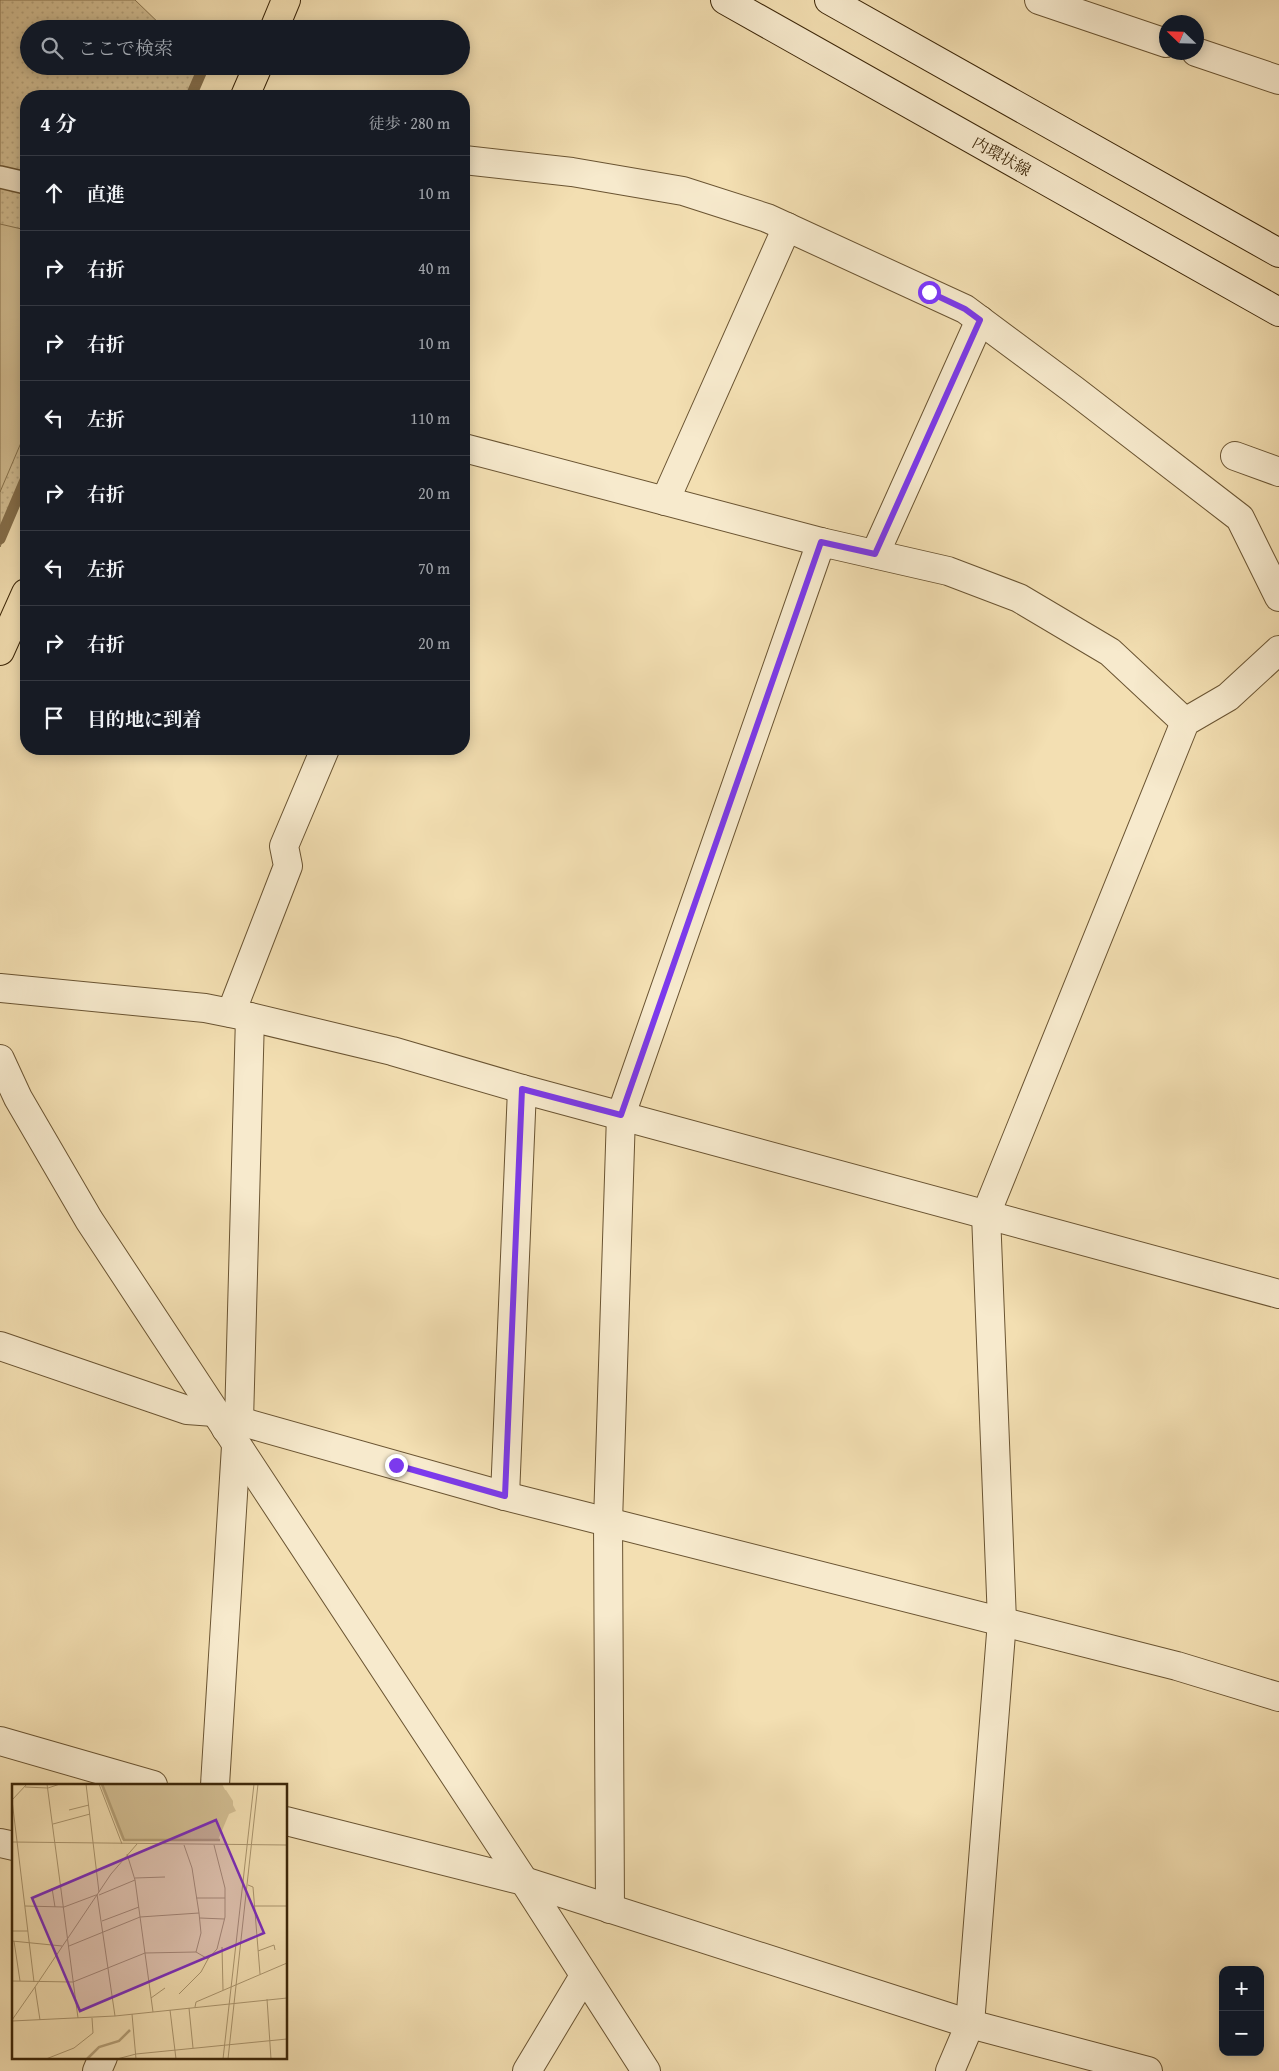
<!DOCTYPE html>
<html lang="ja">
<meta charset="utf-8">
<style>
body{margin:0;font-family:"Gentium Book Plus","Noto Serif JP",serif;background:#20242c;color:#f1f3f6}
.controls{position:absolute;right:15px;bottom:15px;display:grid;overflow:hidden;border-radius:10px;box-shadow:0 2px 12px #0003}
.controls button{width:45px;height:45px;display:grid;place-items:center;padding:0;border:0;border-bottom:1px solid #363941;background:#171b24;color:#f1f3f6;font:25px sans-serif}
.compass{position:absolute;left:1159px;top:15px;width:45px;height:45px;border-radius:50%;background:#171b24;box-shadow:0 2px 12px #0003;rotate:293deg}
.stop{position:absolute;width:15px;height:15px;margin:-11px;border:4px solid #7c3aed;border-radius:50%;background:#fff}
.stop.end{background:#7c3aed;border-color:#fff;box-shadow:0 1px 5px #0008}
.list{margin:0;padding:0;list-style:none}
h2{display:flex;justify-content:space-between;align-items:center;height:65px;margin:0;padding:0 20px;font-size:21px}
h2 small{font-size:16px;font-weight:400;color:#9ea1a6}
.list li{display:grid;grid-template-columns:32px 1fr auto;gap:15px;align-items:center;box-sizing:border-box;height:75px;padding:0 20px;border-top:1px solid #363941}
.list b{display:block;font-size:19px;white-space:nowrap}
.list em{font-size:16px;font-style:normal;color:#9ea1a6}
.icon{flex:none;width:28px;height:28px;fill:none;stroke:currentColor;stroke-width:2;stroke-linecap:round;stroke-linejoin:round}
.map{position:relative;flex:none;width:1279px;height:2071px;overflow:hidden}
.search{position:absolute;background:#171b24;box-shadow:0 2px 12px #0003;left:20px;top:20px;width:450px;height:55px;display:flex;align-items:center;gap:12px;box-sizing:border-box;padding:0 18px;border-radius:28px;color:#9ea1a6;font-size:19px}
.panel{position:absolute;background:#171b24;box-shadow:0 2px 12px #0003;left:20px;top:90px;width:450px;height:665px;border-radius:20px}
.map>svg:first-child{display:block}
</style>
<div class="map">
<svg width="1279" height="2071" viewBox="0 0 1279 2071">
<defs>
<pattern id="grass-dots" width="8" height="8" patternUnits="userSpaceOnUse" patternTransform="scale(1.25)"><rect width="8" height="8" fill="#d4c095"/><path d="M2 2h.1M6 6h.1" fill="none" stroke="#b7a57f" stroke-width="1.8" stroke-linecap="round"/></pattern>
</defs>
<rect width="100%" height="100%" fill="#f3dfb2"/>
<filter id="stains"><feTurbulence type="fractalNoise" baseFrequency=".004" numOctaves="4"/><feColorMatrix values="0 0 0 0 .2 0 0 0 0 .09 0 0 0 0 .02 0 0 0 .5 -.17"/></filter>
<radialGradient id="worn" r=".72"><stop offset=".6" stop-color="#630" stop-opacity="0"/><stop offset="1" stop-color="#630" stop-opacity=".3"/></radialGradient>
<!-- grass -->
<path fill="url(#grass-dots)" stroke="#88734e" d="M 0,0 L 135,0 L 165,29 L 29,29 L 29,66 L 203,66 L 190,96 L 26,96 L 26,485 L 0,547 Z"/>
<!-- pitch -->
<path fill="#d4c095" stroke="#88734e" d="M 0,224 L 26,230 L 26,431 L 0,492 Z"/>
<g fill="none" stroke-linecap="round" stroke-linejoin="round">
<!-- stream -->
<g stroke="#856f4b" stroke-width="11">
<path d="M 191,96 L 204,66"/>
<path d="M 0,539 L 26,478"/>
</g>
<defs>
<path id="lane" d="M 0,177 L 26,183"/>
<g id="street">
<path d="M 1039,0 L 1166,43"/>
<path d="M 1196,52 L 1279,80"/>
<path d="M 464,160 L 572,172 L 683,191 L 767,218 L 965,309 L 1074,390 L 1240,518 L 1279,597"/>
<path d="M 464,448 L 821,542"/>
<path d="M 1235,456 L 1279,472"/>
<path d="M 665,501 L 787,227"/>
<path d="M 875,554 L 980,320"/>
<path d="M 0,988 L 205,1008 L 250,1017 L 392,1051 L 522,1089 L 1279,1294"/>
<path d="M 231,1013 L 288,866 L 284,846 L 325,749"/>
<path d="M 0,1059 L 18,1098 L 89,1220 L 524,1881 L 646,2071"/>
<path d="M 0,1346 L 187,1410 L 214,1412"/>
<path d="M 239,1421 L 250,1017"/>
<path d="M 226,1429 L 239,1421 L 505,1496 L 1177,1666 L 1279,1697"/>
<path d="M 505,1496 L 522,1089"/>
<path d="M 0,1741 L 153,1785"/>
<path d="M 215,1785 L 236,1446"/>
<path d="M 286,1821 L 524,1881 L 970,2024 L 1148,2071"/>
<path d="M 0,1843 L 14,1846"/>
<path d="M 610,1909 L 608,1522 L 621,1115 L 821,542 L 948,571 L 1019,598 L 1110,652 L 1185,722"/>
<path d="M 97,2071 L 103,2057"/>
<path d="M 527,2071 L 584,1976"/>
<path d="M 950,2071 L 970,2024 L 1002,1621 L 986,1214 L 1185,722 L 1228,697 L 1279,650"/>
</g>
<g id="secondary">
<path d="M 725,0 L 1279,312"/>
<path d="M 829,0 L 1279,253"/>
</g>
<g id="primary">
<path d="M 274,29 L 286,0"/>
<path d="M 245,96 L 258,66"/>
<path d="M 0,651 L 26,593"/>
</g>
</defs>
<!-- lane casing -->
<use href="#lane" stroke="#6a5432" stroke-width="24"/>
<!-- street casing -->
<use href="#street" stroke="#6a5432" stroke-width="30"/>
<!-- secondary casing -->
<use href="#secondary" stroke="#3c2608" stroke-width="30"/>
<!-- primary casing -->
<use href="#primary" stroke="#3c2608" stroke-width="30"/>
<!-- lane -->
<use href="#lane" stroke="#f7eacd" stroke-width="21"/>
<!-- street -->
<use href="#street" stroke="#f7eacd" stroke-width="28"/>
<!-- secondary -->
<use href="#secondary" stroke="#f7eacd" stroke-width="28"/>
<!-- primary -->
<use href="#primary" stroke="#f3dfb2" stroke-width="28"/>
</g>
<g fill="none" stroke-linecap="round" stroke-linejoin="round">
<!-- route -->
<path stroke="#7c3aed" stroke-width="6" d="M 396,1465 L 505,1496 L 522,1089 L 621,1115 L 821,542 L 875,554 L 980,320 L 965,309 L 929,292"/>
</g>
<g text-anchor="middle" stroke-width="4" stroke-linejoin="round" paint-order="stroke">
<!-- street labels -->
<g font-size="16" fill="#3c2608" stroke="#f7eacd">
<text transform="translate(1002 156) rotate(29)" y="6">内環状線</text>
</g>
</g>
<!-- overview -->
<g transform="translate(12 1784)">
<rect width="275" height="275" fill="#f3dfb2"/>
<path d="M 88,0 L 210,0 L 224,27 L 217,30 L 206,56 L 110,56 Z" fill="#d4c095"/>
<path d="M 214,6 L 221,17 L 221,22 L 214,24 L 207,16 L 207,7 Z" fill="#d4c095"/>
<path d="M 92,0 L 180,0 L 177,4 L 186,54 L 113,54 Z" fill="#d4c095"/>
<path fill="none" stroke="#b5a078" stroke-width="2.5" d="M 90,0 L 112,56 L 208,56M 75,275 L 87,263 L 107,257 L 118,246"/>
<path fill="none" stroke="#aa956e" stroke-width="1" d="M 15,0 L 0,16 L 22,198M 35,0 L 66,234M 74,0 L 87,108M 87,0 L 110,60M 13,3 L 36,4 L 48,0M 57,26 L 77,21M 41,40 L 78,30M 0,58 L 275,61M 172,61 L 180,84 L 187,129M 115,70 L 123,96 L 141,228M 123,94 L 153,93M 236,101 L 241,103 L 248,190M 40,104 L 43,123M 85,110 L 103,232M 87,111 L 123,96M 184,114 L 213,114M 13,122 L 52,123 L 84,111M 243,122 L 275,122M 188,134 L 212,135M 90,137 L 127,123M 0,147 L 16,147M 0,157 L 50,162M 2,157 L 8,197M 57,162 L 128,133 L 187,129 L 189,149 L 184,168M 210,163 L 211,206M 246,167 L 262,161 L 263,166M 0,197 L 61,198 L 133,169 L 184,168 L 196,175 L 205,165 L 213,133 L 213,104 L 202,61M 167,210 L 189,188 L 196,175M 139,214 L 153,204M 255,215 L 259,275M 183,223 L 184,218 L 275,179M 177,224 L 181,264M 158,226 L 164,275M 120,230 L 124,275M 0,236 L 23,203M 28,236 L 23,203 L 99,90 L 125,60M 0,237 L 103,232 L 275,214M 34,275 L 62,264 L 81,249 L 80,234M 105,275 L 124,270 L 275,255M 211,275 L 242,0M 216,275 L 246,0"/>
<path fill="#7b2cbf" fill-opacity="0.15" stroke="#7b2cbf" stroke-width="2.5" d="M 204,36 L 252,149 L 68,227 L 20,114 Z"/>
<rect width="275" height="275" fill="none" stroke="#3c2608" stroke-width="2.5"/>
</g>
<rect width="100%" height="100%" filter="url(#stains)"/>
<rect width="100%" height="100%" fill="url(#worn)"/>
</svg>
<div class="controls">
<button>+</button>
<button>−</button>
</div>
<svg class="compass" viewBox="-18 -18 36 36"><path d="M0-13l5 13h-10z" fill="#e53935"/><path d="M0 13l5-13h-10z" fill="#9ea1a6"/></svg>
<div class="stop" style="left:929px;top:292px"></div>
<div class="stop end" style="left:396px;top:1465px"></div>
<div class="search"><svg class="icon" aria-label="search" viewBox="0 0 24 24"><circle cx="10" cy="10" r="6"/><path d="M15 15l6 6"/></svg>ここで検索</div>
<section class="panel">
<h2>4 分<small>徒歩 · 280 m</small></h2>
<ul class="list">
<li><svg class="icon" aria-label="ahead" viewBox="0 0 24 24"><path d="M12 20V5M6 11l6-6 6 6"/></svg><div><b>直進</b></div><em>10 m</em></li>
<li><svg class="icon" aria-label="right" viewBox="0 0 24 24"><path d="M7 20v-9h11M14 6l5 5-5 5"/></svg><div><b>右折</b></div><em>40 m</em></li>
<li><svg class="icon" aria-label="right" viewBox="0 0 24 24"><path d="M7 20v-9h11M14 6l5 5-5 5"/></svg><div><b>右折</b></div><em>10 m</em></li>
<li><svg class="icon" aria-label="left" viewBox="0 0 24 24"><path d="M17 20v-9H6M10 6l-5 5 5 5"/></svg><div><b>左折</b></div><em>110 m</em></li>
<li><svg class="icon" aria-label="right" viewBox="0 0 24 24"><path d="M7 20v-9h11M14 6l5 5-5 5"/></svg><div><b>右折</b></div><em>20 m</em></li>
<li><svg class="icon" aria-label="left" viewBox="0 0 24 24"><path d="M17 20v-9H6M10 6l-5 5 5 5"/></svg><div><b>左折</b></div><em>70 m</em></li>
<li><svg class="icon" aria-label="right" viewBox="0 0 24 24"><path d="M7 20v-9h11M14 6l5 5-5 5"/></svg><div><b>右折</b></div><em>20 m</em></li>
<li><svg class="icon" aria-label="arrive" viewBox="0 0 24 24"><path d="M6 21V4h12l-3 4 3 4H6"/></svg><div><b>目的地に到着</b></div></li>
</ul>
</section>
</div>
